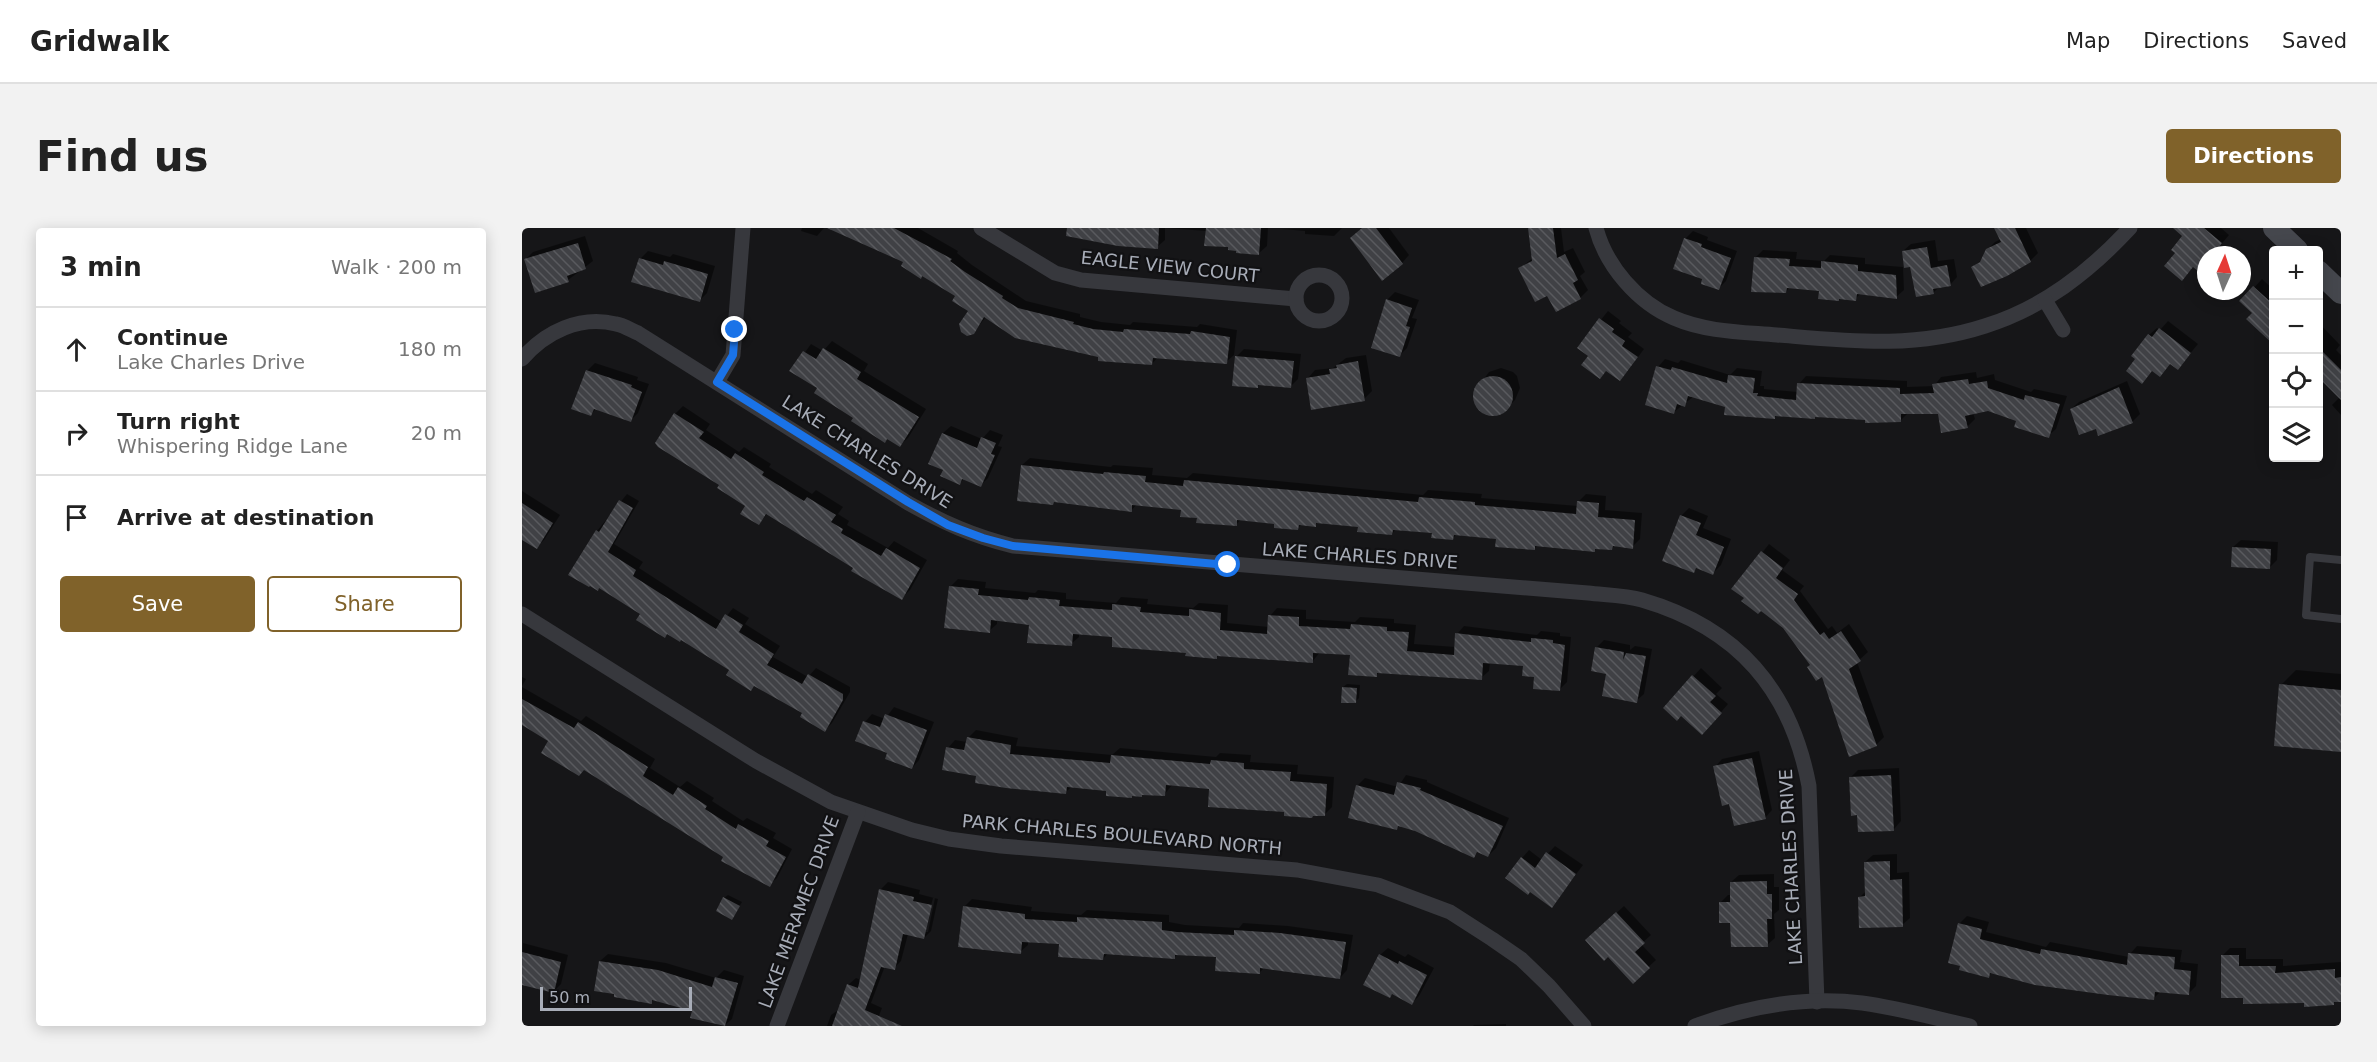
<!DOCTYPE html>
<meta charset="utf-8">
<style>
body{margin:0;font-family:"DejaVu Sans",sans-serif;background:#f2f2f2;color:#222}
.controls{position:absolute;right:18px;top:18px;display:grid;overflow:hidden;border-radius:6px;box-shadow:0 3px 15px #0003}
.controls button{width:54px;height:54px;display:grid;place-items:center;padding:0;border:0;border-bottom:2px solid #e0e0e0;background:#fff;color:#222;font:30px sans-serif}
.compass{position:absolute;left:1675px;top:18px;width:54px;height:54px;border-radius:50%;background:#fff;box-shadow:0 3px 15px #0003;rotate:3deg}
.scale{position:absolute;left:18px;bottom:15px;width:152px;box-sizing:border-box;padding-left:6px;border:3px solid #a8adb8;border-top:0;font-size:16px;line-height:21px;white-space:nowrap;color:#a8adb8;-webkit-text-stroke:4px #111113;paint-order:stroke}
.stop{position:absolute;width:18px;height:18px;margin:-14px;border:4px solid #1a73e8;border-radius:50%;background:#fff}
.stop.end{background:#1a73e8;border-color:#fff;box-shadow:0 2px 6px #0008}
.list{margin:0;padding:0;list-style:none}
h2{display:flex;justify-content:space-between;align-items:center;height:78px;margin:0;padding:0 24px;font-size:26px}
h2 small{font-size:20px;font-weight:400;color:#767676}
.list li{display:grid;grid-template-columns:39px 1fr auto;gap:18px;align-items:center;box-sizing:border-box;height:84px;padding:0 24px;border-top:2px solid #e0e0e0}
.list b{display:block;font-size:22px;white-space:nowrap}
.list p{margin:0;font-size:20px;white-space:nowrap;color:#767676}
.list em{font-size:20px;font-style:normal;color:#767676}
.actions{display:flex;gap:12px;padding:18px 24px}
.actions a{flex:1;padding:14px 0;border:2px solid #80622a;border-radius:6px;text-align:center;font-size:21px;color:#80622a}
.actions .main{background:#80622a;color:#fff}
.icon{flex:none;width:33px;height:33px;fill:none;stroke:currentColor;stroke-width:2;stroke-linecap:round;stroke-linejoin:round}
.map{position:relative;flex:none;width:1819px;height:798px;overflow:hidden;border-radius:6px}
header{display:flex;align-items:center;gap:36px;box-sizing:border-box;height:84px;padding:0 30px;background:#fff;border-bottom:2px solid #e0e0e0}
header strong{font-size:28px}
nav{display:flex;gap:33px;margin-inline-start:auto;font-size:21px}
.intro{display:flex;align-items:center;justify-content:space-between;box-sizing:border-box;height:144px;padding:0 36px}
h1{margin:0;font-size:42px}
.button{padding:15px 27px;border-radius:6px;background:#80622a;color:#fff;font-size:21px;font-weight:700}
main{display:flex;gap:36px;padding:0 36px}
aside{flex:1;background:#fff;border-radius:6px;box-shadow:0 3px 15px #0003}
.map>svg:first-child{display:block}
</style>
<header>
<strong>Gridwalk</strong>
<nav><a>Map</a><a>Directions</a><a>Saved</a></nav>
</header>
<div class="intro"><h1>Find us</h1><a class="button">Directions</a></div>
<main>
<aside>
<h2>3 min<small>Walk · 200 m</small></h2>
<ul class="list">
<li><svg class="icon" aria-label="ahead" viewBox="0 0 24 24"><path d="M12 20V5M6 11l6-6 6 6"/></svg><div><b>Continue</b><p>Lake Charles Drive</p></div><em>180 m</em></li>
<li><svg class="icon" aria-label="right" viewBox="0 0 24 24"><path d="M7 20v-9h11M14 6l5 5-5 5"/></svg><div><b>Turn right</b><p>Whispering Ridge Lane</p></div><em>20 m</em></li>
<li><svg class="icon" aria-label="arrive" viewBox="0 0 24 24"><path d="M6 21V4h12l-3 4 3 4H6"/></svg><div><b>Arrive at destination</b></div></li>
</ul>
<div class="actions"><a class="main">Save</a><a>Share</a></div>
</aside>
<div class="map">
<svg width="1819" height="798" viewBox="0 0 1819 798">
<defs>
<pattern id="building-back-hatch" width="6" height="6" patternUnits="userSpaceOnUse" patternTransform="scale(1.5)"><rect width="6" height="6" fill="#404145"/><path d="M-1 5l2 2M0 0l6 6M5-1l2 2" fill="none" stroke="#595a5e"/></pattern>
</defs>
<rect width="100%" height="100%" fill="#161618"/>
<!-- shadow -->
<g fill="#0007" fill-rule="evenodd">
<path d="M 280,0 L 302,0 L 295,8 L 279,3 Z"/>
<path d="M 309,0 L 396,0 L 436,23 L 435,25 L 450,37 L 504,73 L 558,86 L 558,89 L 579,94 L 608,97 L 611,94 L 675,99 L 678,96 L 715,102 L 712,127 L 704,134 L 636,129 L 630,136 L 578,128 L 464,89 L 451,105 L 449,83 L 435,68 L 383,33 Z"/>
<path d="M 552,0 L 746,0 L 745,18 L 737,25 L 708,18 L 685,3 L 643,0 L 643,12 L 635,19 Z"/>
<path d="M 820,0 L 812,8 L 783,6 L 783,3 L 760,1 Z"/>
<path d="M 840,0 L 867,0 L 887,27 L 880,35 Z"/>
<path d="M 1007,0 L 1039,0 L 1042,24 L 1051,20 L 1063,44 L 1058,48 L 1066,62 L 1058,70 L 1026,66 L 998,40 L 1011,30 Z"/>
<path d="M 1478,0 L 1504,0 L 1516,25 L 1508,33 L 1451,39 L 1462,30 L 1465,22 L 1473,14 L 1479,11 Z"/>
<path d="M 1666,0 L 1699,0 L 1707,7 L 1690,27 L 1684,27 L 1684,35 L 1672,38 L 1667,44 L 1655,25 Z"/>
<path d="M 1171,3 L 1186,9 L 1185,12 L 1215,23 L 1204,53 L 1196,61 L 1182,51 L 1163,11 Z"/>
<path d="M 63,8 L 71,33 L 46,52 L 4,31 L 11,24 Z"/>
<path d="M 1413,12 L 1416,33 L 1432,31 L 1435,49 L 1428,57 L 1417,59 L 1411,65 L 1389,38 L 1381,23 L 1389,16 Z"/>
<path d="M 1241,22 L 1275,24 L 1274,31 L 1302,33 L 1308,27 L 1343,30 L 1343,36 L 1381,39 L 1382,62 L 1374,69 L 1339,65 L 1333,71 L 1319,70 L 1317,72 L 1298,62 L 1268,59 L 1264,64 L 1233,30 Z"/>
<path d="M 126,23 L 148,29 L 151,26 L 193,38 L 185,65 L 178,72 L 118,31 Z"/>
<path d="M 1740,51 L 1752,62 L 1752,115 L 1732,85 L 1720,73 Z"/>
<path d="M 873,64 L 897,72 L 890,90 L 895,91 L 885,120 L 877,128 L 865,72 Z"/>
<path d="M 1086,83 L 1099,93 L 1097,95 L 1110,105 L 1106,109 L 1122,121 L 1105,144 L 1085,142 L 1078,149 L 1068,127 L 1057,119 Z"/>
<path d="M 1646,93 L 1676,116 L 1656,140 L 1648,135 L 1631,142 L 1620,154 L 1616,130 L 1627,107 L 1635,100 L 1638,102 Z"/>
<path d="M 1796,94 L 1818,117 L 1814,122 L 1819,127 L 1819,187 L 1810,177 L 1818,169 L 1796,148 Z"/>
<path d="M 310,113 L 346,136 L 342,143 L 404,181 L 386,210 L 378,217 L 333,189 L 297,160 L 270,142 L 289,116 L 301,123 Z"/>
<path d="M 722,121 L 779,126 L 776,151 L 768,159 L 738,156 L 735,159 L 715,128 Z"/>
<path d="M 844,127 L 850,163 L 842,171 L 786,150 L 793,142 L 811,140 L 824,130 Z"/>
<path d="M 1143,131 L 1156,135 L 1159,132 L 1208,147 L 1215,140 L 1240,143 L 1238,158 L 1242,158 L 1242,161 L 1276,164 L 1277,156 L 1284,148 L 1385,153 L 1385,159 L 1412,158 L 1419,149 L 1454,144 L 1455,150 L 1472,146 L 1473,152 L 1509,164 L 1512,161 L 1545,168 L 1534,201 L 1526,208 L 1496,192 L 1466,181 L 1451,185 L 1453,191 L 1445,199 L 1417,184 L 1386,185 L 1378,193 L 1255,187 L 1252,190 L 1171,169 L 1152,184 L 1136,139 Z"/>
<path d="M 73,135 L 116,149 L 115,152 L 127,156 L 116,185 L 108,193 L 75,180 L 69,186 L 65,143 Z"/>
<path d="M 979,140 L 991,144 L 995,148 L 998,160 L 993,172 L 985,180 L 980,184 L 968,186 L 962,184 L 954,175 L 953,163 L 967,144 Z"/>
<path d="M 1605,153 L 1618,186 L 1610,194 L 1575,199 L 1549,181 L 1557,174 Z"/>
<path d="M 161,178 L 188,196 L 184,202 L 217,224 L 222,219 L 249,236 L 247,239 L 290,266 L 294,262 L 321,279 L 316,286 L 327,293 L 325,297 L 366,320 L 372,313 L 405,332 L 388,362 L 380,370 L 246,285 L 237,295 L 225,277 L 199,256 L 153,186 Z"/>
<path d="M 429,198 L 460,211 L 468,202 L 481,207 L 476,218 L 480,219 L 466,250 L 458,258 L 442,251 L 438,255 L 423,242 L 408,235 L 421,205 Z"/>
<path d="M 508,230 L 589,239 L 591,237 L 631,240 L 630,247 L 665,250 L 671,245 L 901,267 L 906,262 L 960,266 L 959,270 L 1056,278 L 1057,273 L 1064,266 L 1084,268 L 1083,282 L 1120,285 L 1118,311 L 1110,319 L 1093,317 L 1090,321 L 1075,319 L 1073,322 L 1016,317 L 1012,321 L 975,309 L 935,306 L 930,311 L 912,304 L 874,301 L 870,306 L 838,297 L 797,293 L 793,297 L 780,296 L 775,301 L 754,295 L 719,291 L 714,297 L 677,289 L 661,281 L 615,276 L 609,283 L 534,273 L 531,275 L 500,237 Z"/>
<path d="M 0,263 L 38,287 L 22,312 L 15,319 L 0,310 Z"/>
<path d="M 105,266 L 117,273 L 92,316 L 121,334 L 117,340 L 200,394 L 211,380 L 227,390 L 223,396 L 258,418 L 251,429 L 286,449 L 294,440 L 328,459 L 328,464 L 310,495 L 303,502 L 282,485 L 209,441 L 78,358 L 75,303 Z"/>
<path d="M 1167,280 L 1186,288 L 1181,300 L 1209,311 L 1199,337 L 1191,345 L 1176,339 L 1172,343 L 1159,288 Z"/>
<path d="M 1719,312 L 1756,314 L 1755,332 L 1747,340 L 1711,319 Z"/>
<path d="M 1247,316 L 1268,332 L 1260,342 L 1282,358 L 1278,363 L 1306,401 L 1310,398 L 1315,405 L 1327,396 L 1346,424 L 1335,434 L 1362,509 L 1354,517 L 1301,447 L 1289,437 L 1262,399 L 1212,360 Z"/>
<path d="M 436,351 L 464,354 L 463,360 L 513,365 L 516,362 L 544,365 L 544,371 L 594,375 L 599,369 L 626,371 L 625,376 L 671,380 L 677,375 L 706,377 L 705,395 L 747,399 L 748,388 L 755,380 L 784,382 L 784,391 L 833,394 L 838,389 L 872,391 L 872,395 L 894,397 L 892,416 L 934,419 L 935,406 L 942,398 L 1015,407 L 1019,403 L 1038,405 L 1038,408 L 1049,409 L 1045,454 L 1037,462 L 1014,448 L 1003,437 L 968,434 L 967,443 L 959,450 L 857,444 L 854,448 L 829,426 L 798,424 L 790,434 L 697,427 L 694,430 L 592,407 L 557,405 L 557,409 L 549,416 L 508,395 L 475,391 L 475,396 L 467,403 L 428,359 Z"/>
<path d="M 1082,412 L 1108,417 L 1108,422 L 1113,418 L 1130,421 L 1122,466 L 1114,473 L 1086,445 L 1075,419 Z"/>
<path d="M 1179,440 L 1200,460 L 1194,466 L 1206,476 L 1188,497 L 1143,480 Z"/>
<path d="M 1774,442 L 1819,446 L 1819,522 L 1759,457 Z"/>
<path d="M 0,449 L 4,451 L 0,458 Z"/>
<path d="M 825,456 L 838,457 L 837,470 L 833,474 L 821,459 Z"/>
<path d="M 0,459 L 59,493 L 64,488 L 133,531 L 128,540 L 158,559 L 165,553 L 192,570 L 190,573 L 221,593 L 225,590 L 254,605 L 251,610 L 270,621 L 255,650 L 247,657 L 0,495 Z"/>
<path d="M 372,479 L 412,494 L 397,532 L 390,540 L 367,524 L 335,512 L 343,494 L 350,486 L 363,491 Z"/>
<path d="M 454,502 L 496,510 L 494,518 L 590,527 L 598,520 L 694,529 L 698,525 L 729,527 L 728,534 L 776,537 L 775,546 L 812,549 L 810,579 L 802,587 L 764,582 L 689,560 L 650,557 L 642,567 L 622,565 L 619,568 L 611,567 L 550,558 L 544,564 L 456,547 L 426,520 L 433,512 L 445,514 L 446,510 Z"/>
<path d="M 1237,523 L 1250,582 L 1243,590 L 1208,575 L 1193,539 L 1200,531 Z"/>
<path d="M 1377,540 L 1379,593 L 1372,601 L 1336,586 L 1329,549 L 1336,542 Z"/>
<path d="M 884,547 L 905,552 L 905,554 L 987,590 L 974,620 L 966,628 L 957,623 L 952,628 L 893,601 L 878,597 L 874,601 L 835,558 L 843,550 L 876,559 Z"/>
<path d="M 1033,618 L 1061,637 L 1030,678 L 1008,662 L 1000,630 L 1007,622 L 1020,632 Z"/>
<path d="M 1375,626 L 1375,645 L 1387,644 L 1388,690 L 1380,697 L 1338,669 L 1344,663 L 1343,634 L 1351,627 Z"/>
<path d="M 1252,646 L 1252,659 L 1257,659 L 1257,682 L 1252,686 L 1253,710 L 1245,717 L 1210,693 L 1198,675 L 1206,667 L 1209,667 L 1209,654 L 1217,647 Z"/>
<path d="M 366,654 L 398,662 L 397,666 L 416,671 L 409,703 L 402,710 L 386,706 L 379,733 L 372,740 L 363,738 L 349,775 L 360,780 L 353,798 L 305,798 L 309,787 L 318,781 L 326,757 L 334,750 L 339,752 L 359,661 ZM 411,670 L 413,670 L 406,704 L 402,704 Z"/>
<path d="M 206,667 L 220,674 L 210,690 L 202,670 Z"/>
<path d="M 450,671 L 510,679 L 509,683 L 559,687 L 565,682 L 647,687 L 647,694 L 663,697 L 717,700 L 721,695 L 766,698 L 831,707 L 825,742 L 818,750 L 743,739 L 737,745 L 696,728 L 656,726 L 652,730 L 586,725 L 581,731 L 539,714 L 506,713 L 506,717 L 498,724 L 442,679 Z"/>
<path d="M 1102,678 L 1129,707 L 1119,716 L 1134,732 L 1111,753 L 1073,705 Z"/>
<path d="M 1445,688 L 1467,694 L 1464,704 L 1524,719 L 1528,714 L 1607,729 L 1608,726 L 1615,718 L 1660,722 L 1658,734 L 1676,736 L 1674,758 L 1666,766 L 1639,763 L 1632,770 L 1471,744 L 1466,748 L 1437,696 Z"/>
<path d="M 1,715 L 46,727 L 39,756 L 31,764 L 0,754 Z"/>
<path d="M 866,720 L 883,729 L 886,726 L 912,740 L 897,768 L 890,775 L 871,765 L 868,769 L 858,727 Z"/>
<path d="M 1708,720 L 1724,720 L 1724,731 L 1761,731 L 1761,738 L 1819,734 L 1819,772 L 1811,775 L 1723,768 L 1700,728 Z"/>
<path d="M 86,726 L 144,735 L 194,750 L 202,742 L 222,748 L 210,791 L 202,798 L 169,789 L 171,782 L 132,771 L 129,774 L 78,733 Z"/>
<path d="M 984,796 L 984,798 L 951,798 L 952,797 Z"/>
</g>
<!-- building -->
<g fill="url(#building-back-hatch)">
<path d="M 305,0 L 372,0 L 430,31 L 428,33 L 443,44 L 481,68 L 480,70 L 496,80 L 552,94 L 551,96 L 571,101 L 601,104 L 602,101 L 668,106 L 669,103 L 708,109 L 705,136 L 631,130 L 630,137 L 576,133 L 576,129 L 493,110 L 462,89 L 452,106 L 445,108 L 439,104 L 437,96 L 446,83 L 430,73 L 433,68 L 400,48 L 399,51 L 379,38 L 381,34 Z"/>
<path d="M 545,0 L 637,0 L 636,21 L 596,18 L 544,8 Z"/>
<path d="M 684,0 L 739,0 L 737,27 L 714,25 L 714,23 L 706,22 L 706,19 L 682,18 Z"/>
<path d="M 840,0 L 854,0 L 881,36 L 860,53 L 828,10 Z"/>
<path d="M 1006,0 L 1031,0 L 1035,30 L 1043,26 L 1056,52 L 1051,55 L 1059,71 L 1034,84 L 1025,68 L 1013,74 L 996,40 L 1010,33 Z"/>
<path d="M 1472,0 L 1493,0 L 1509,34 L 1485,48 L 1459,59 L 1449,39 L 1458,34 L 1464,21 L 1479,14 Z"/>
<path d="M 1651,0 L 1682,0 L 1700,15 L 1691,27 L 1684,27 L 1684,35 L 1677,44 L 1671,39 L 1660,53 L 1642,38 L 1653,25 L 1649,22 L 1660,8 Z"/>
<path d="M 1162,10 L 1180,16 L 1179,19 L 1209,30 L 1197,62 L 1179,56 L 1180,51 L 1151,41 Z"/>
<path d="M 56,15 L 64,41 L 45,48 L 47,54 L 13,65 L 2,31 Z"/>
<path d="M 1405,19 L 1409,40 L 1425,37 L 1429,58 L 1411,61 L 1412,66 L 1394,69 L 1388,39 L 1382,40 L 1380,23 Z"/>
<path d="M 1232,29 L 1268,31 L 1267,38 L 1299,40 L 1299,33 L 1336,37 L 1336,43 L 1374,47 L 1375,71 L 1335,66 L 1334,73 L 1317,71 L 1317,73 L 1296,71 L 1297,63 L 1265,60 L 1264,65 L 1229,64 Z"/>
<path d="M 117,30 L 141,37 L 142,33 L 186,46 L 178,74 L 109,54 Z"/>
<path d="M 1731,58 L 1752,77 L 1752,117 L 1724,91 L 1730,85 L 1717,73 Z"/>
<path d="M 864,71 L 890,80 L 884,98 L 888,99 L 878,129 L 849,120 Z"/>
<path d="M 1077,90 L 1092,101 L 1090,104 L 1103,113 L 1100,118 L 1116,129 L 1098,153 L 1084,143 L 1078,151 L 1059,137 L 1066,128 L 1055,120 Z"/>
<path d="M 1637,100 L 1669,125 L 1656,142 L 1648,136 L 1638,149 L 1630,143 L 1620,156 L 1604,143 L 1613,131 L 1609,128 L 1626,106 L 1630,109 Z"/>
<path d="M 301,120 L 339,144 L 335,151 L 397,189 L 378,219 L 365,211 L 363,215 L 329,193 L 331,190 L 292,165 L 295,160 L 267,143 L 281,123 L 294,131 Z"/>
<path d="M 1797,120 L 1819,142 L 1819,172 L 1797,150 Z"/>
<path d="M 713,128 L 772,133 L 769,160 L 736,157 L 736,160 L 710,158 Z"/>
<path d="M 836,133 L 843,173 L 789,182 L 784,150 L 808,146 L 807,141 L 815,140 L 814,137 Z"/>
<path d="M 1134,138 L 1149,142 L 1150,139 L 1205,155 L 1206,147 L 1233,150 L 1231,165 L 1236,165 L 1235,168 L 1274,172 L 1275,155 L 1378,160 L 1378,166 L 1412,165 L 1410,156 L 1446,151 L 1447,156 L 1465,153 L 1466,160 L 1502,172 L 1503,167 L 1538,176 L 1527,210 L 1492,199 L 1494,193 L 1466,183 L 1443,188 L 1446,200 L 1419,205 L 1416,186 L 1379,186 L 1379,194 L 1343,195 L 1343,192 L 1293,189 L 1293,191 L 1253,188 L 1253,191 L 1202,187 L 1203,179 L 1166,168 L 1163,179 L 1155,176 L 1152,186 L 1123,177 Z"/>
<path d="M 64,142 L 110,157 L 109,159 L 120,164 L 109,194 L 72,181 L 69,188 L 49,181 Z"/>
<circle cx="971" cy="168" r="20"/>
<path d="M 1597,159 L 1611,195 L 1576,208 L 1574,201 L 1557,207 L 1548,181 Z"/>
<path d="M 152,185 L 182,204 L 177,210 L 209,231 L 213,225 L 242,244 L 240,247 L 282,273 L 285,269 L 314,287 L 309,294 L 321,301 L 319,305 L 359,328 L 364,320 L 398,340 L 380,372 L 329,343 L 331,340 L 244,286 L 237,297 L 218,286 L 223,278 L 195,260 L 197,257 L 136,219 L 133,215 Z"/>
<path d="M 420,205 L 455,220 L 459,209 L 474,215 L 469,226 L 473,227 L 459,259 L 440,251 L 438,257 L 418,248 L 421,242 L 406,236 Z"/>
<path d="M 499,237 L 581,246 L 582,244 L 624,248 L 623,254 L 661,258 L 662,252 L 896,274 L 897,269 L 953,274 L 953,277 L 1054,286 L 1055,273 L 1077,275 L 1076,289 L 1113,292 L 1111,321 L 1091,318 L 1090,322 L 1073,321 L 1073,324 L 1013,318 L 1013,322 L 973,319 L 974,311 L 932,307 L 931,312 L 909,310 L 910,305 L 871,302 L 870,307 L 835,304 L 836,299 L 794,295 L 794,299 L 777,297 L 776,302 L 752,300 L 752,296 L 715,292 L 715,298 L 674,295 L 675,290 L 658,289 L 659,282 L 610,277 L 610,284 L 532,274 L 531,277 L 495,273 Z"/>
<path d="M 97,272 L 111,280 L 86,324 L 114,342 L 111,348 L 194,401 L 203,386 L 221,397 L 217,404 L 252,426 L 245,437 L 280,456 L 286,446 L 321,466 L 321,472 L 303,504 L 278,489 L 280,485 L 232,458 L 229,463 L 204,447 L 207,442 L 159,412 L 158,414 L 145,406 L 143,410 L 114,392 L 118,386 L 77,360 L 76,363 L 68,358 L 67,359 L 46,347 L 74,302 L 77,304 Z"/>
<path d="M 0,275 L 31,295 L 15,321 L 0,312 Z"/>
<path d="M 1158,287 L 1179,295 L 1174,307 L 1202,319 L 1191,347 L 1174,340 L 1172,345 L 1140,333 Z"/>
<path d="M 1710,319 L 1749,321 L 1748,341 L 1709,339 Z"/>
<path d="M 1239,323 L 1261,340 L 1254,350 L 1276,366 L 1272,372 L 1298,407 L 1302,404 L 1307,411 L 1319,403 L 1339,433 L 1327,441 L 1355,518 L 1327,529 L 1300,449 L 1294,453 L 1285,439 L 1288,437 L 1261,400 L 1239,383 L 1236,386 L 1219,373 L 1222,370 L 1209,361 Z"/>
<path d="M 427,358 L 457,361 L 456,367 L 506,372 L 507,369 L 538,372 L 537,378 L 590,382 L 590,376 L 619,379 L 618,384 L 667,388 L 667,381 L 699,385 L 698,402 L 745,406 L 746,387 L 777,389 L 777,398 L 828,401 L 829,396 L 865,399 L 865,403 L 887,404 L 885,423 L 932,427 L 933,405 L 1009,414 L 1009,410 L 1031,412 L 1031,415 L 1043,417 L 1038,463 L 1011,461 L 1012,449 L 1000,448 L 1001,438 L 961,435 L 960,452 L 855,445 L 855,449 L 826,447 L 828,427 L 791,425 L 791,435 L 695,428 L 695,431 L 663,428 L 664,425 L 590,419 L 590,409 L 551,406 L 550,418 L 505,415 L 507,397 L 469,392 L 468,405 L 422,400 Z"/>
<path d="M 1073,419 L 1102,424 L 1101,432 L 1104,425 L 1124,428 L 1115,475 L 1080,468 L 1084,446 L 1069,443 Z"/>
<path d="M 1170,447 L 1194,468 L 1188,474 L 1200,485 L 1180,507 L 1159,488 L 1155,493 L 1141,480 Z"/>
<path d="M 1757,456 L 1819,462 L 1819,524 L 1752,518 Z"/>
<path d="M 820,459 L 835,460 L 834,475 L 819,475 Z"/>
<path d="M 0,471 L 52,500 L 56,494 L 126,539 L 121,548 L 151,567 L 156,559 L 185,578 L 183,581 L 214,601 L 216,596 L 247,613 L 244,618 L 264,629 L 248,659 L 199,633 L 201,629 L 62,542 L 57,548 L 19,525 L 26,513 L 0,497 Z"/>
<path d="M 363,486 L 405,502 L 390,541 L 363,531 L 365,525 L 333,513 L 341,493 L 358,499 Z"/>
<path d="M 445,509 L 489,517 L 488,526 L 588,535 L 589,527 L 688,536 L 689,532 L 722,535 L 722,541 L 769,544 L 768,553 L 805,556 L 803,588 L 791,588 L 790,590 L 762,588 L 762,584 L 686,579 L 687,561 L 644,557 L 643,568 L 620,567 L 620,569 L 610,568 L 610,570 L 584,568 L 584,563 L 545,559 L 544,566 L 484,560 L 453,555 L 454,548 L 420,542 L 424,519 L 442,522 Z"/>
<path d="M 1230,530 L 1244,591 L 1212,598 L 1207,576 L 1200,578 L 1191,538 Z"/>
<path d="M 1369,547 L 1372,603 L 1336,604 L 1335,587 L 1329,588 L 1327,549 Z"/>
<path d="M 875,554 L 899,560 L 898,562 L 981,598 L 966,629 L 955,624 L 952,630 L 893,603 L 876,598 L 875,602 L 826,590 L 834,557 L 872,567 Z"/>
<path d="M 1024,624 L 1054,646 L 1030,680 L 1008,664 L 1006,667 L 983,650 L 999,629 L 1013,640 Z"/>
<path d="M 1368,633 L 1368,652 L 1380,651 L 1381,699 L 1337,700 L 1336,669 L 1343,668 L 1342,634 Z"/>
<path d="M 1245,653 L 1245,666 L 1250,666 L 1250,691 L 1245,691 L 1246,719 L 1209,719 L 1208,695 L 1197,695 L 1197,674 L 1208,674 L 1208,654 Z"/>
<path d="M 357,661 L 392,669 L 391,673 L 410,677 L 402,711 L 381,706 L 373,742 L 359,739 L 343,782 L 380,798 L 310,798 L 325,756 L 336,760 Z"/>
<path d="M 201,669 L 218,678 L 210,692 L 194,683 Z"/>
<path d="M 441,678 L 503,686 L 503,691 L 555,694 L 555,689 L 640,694 L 640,702 L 655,704 L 712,707 L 712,702 L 758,705 L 824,714 L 818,751 L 738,740 L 738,746 L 693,743 L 694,729 L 653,727 L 653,731 L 582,726 L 581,732 L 536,729 L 537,716 L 500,714 L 499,726 L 436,719 Z"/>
<path d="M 1094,684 L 1123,715 L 1113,724 L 1128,740 L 1111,756 L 1086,729 L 1082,733 L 1063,712 Z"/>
<path d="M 1436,695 L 1460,701 L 1458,711 L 1518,726 L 1519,721 L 1605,737 L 1606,725 L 1653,729 L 1652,741 L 1669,743 L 1667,767 L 1633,764 L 1632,772 L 1586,767 L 1513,757 L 1468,745 L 1467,750 L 1437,742 L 1438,738 L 1426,735 Z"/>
<path d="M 0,724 L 39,734 L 32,765 L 0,757 Z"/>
<path d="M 857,726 L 876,736 L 877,733 L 905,747 L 890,777 L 870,766 L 868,770 L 841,757 Z"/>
<path d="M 1699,727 L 1717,727 L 1717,738 L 1754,738 L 1753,745 L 1813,741 L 1813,750 L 1819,749 L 1819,774 L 1812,774 L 1812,777 L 1782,779 L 1782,775 L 1721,776 L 1721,770 L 1699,770 Z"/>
<path d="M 77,733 L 136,742 L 190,759 L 193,749 L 216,755 L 203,798 L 168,790 L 170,783 L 130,772 L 130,776 L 92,769 L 92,766 L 72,763 Z"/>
</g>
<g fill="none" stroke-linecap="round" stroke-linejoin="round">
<!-- service -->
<path stroke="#37383d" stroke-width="8" d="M 1819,332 L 1788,329 L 1784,387 L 1819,391"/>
<!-- minor -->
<g stroke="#37383d" stroke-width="15">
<path d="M 459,0 L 533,45 L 559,52 L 774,71"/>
<path d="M 1074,0 C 1084,38 1116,75 1152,90 C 1184,104 1221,104 1255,107 C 1327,113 1392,121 1463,98 C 1521,80 1567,44 1608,0"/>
<circle cx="797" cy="70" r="23"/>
<path d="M 1523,72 L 1541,102"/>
<path d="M 0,131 C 23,104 58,87 94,96 C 101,97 109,102 116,105 L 386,275 C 422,295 451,308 491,318 L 1066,365 C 1083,367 1103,367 1120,372 C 1216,400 1269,462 1287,558 L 1295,774"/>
<path d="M 195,154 L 211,127 L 221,0"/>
<path d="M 0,386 L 234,533 L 309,574 L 390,602 L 427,611 L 479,618 L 775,642 L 856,657 L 928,684 L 970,711 L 999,731 L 1027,758 L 1062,798"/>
<path d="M 255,798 L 336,584"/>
<path d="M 1173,798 C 1225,779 1284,768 1340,775 C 1377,780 1412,790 1448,798"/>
</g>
<!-- secondary -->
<g stroke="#45474d" stroke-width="22">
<path d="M 1752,0 L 1775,22"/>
<path d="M 1796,43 L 1819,65"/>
</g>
</g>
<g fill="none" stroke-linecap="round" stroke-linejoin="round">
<!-- route -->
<path stroke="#1a73e8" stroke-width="8" d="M 213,102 L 211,127 L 195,154 L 386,274 L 426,297 L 461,310 L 491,318 L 706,337"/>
</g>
<g text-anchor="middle" stroke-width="4.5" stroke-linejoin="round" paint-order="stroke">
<!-- street labels -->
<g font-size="18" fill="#a8adb8" stroke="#111113">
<text transform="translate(648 39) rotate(6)" y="6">EAGLE VIEW COURT</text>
<text transform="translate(345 224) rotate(32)" y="6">LAKE CHARLES DRIVE</text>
<text transform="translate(838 328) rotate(4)" y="6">LAKE CHARLES DRIVE</text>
<text transform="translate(600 607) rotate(5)" y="6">PARK CHARLES BOULEVARD NORTH</text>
<text transform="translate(1269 639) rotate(-93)" y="6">LAKE CHARLES DRIVE</text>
<text transform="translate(277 684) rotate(-70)" y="6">LAKE MERAMEC DRIVE</text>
</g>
</g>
</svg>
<div class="controls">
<button>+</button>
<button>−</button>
<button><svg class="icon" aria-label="locate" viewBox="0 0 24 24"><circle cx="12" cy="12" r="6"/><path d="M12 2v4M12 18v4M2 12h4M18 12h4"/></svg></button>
<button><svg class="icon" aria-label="layers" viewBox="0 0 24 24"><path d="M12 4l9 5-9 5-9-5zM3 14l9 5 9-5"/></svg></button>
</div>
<svg class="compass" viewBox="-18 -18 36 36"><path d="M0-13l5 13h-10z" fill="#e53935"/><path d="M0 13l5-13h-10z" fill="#767676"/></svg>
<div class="scale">50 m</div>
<div class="stop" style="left:706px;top:337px"></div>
<div class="stop end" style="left:213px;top:102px"></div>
</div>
</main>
